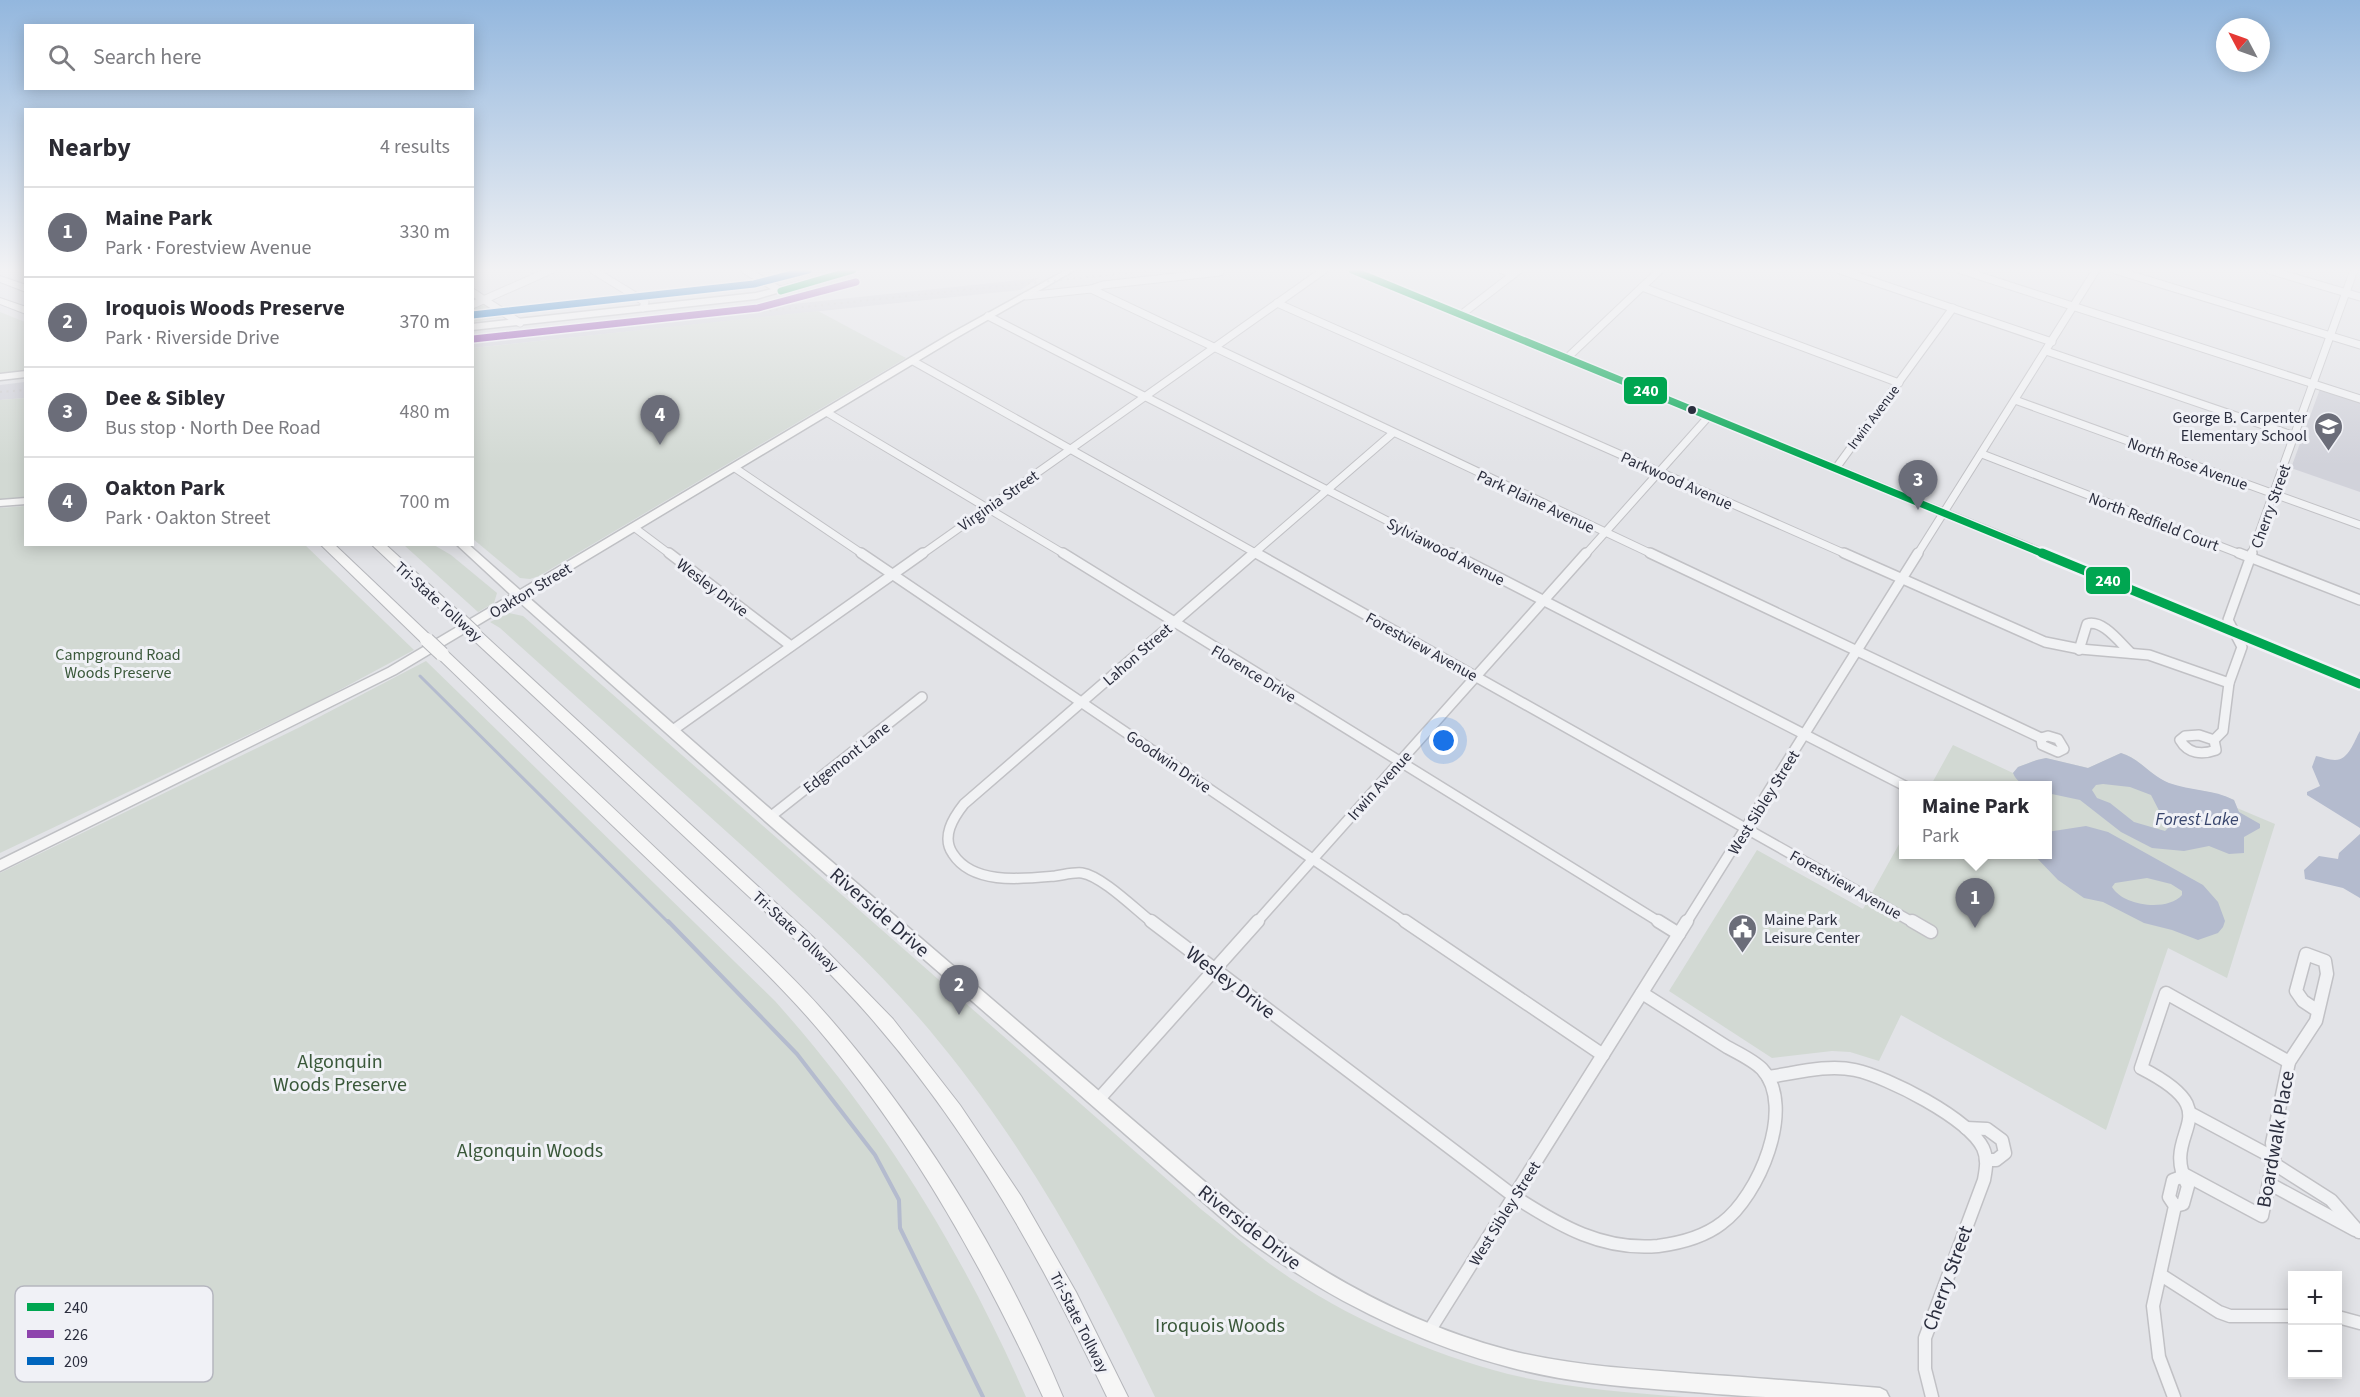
<!DOCTYPE html>
<meta charset="utf-8">
<style>
body{margin:0;font-family:"Source Sans 3",sans-serif;background:#f2f2f3;color:#2b2b33}
.controls{position:absolute;right:18px;bottom:18px;display:grid;overflow:hidden;border-radius:0px;box-shadow:0 3px 15px #0003}
.controls button{width:54px;height:54px;display:grid;place-items:center;padding:0;border:0;border-bottom:2px solid #e1e1e2;background:#fff;color:#2b2b33;font:30px sans-serif}
.compass{position:absolute;left:2216px;top:18px;width:54px;height:54px;border-radius:50%;background:#fff;box-shadow:0 3px 15px #0003;rotate:311deg}
.you{position:absolute;left:1444px;top:741px;width:21px;height:21px;margin:-15px;border:4px solid #fff;border-radius:50%;background:#1a73e8;box-shadow:0 0 0 9px #1a73e833}
.badge{display:grid;place-items:center;width:39px;height:39px;border-radius:50%;background:#6b6d79;color:#fff;font-size:20px;font-weight:700}
.pin{position:absolute;translate:-50% -50px;filter:drop-shadow(0 2px 3px #0008)}
.pin::after{content:'';position:absolute;top:32px;width:21px;height:18px;background:inherit;clip-path:polygon(0 0,100% 0,50% 100%)}
.popup{position:absolute;left:1899px;top:781px;width:153px;height:78px;box-sizing:border-box;display:grid;place-content:center;border-radius:0px;background:#fff;filter:drop-shadow(0 2px 4px #0005);font-size:20px;white-space:nowrap;color:#7c7c81}
.popup b{font-size:22px;color:#2b2b33}
.popup::after{content:'';position:absolute;left:50%;top:100%;margin-left:-12px;border:12px solid transparent;border-top-color:#fff}
.list{margin:0;padding:0;list-style:none}
h2{display:flex;justify-content:space-between;align-items:center;height:78px;margin:0;padding:0 24px;font-size:26px}
h2 small{font-size:20px;font-weight:400;color:#7c7c81}
.list li{display:grid;grid-template-columns:39px 1fr auto;gap:18px;align-items:center;box-sizing:border-box;height:90px;padding:0 24px;border-top:2px solid #e1e1e2}
.list b{display:block;font-size:22px;white-space:nowrap}
.list p{margin:0;font-size:20px;white-space:nowrap;color:#7c7c81}
.list em{font-size:20px;font-style:normal;color:#7c7c81}
.icon{flex:none;width:33px;height:33px;fill:none;stroke:currentColor;stroke-width:2;stroke-linecap:round;stroke-linejoin:round}
.map{position:relative;flex:none;width:2360px;height:1397px;overflow:hidden}
.search{position:absolute;background:#fff;box-shadow:0 3px 15px #0003;left:24px;top:24px;width:450px;height:66px;display:flex;align-items:center;gap:15px;box-sizing:border-box;padding:0 21px;border-radius:0px;color:#7c7c81;font-size:22px}
.panel{position:absolute;background:#fff;box-shadow:0 3px 15px #0003;left:24px;top:108px;width:450px;height:438px;border-radius:0px}
.map>svg:first-child{display:block}
</style>
<div class="map">
<svg width="2360" height="1397" viewBox="0 0 2360 1397">
<rect width="100%" height="100%" fill="#e2e3e7"/>
<!-- built -->
<g fill="#d1d2da">
<path d="M 1039,278 L 1020,290 L 473,348 L 472,338 Z"/>
<path d="M 25,382 L 25,398 L 0,400 L 0,385 Z"/>
<path d="M 2320,389 L 2360,402 L 2360,492 L 2291,468 Z"/>
</g>
<!-- green -->
<g fill="#d2d9d3">
<path d="M 485,305 L 503,316 L 504,317 L 473,322 L 472,308 Z"/>
<path d="M 818,311 L 906,358 L 539,576 L 530,579 L 520,578 L 473,539 L 473,348 Z"/>
<path d="M 0,312 L 25,322 L 25,370 L 0,373 Z"/>
<path d="M 25,398 L 25,498 L 0,500 L 0,400 Z"/>
<path d="M 25,506 L 26,544 L 305,545 L 414,650 L 317,702 L 0,853 L 0,508 Z"/>
<path d="M 404,545 L 434,545 L 451,555 L 497,593 L 494,603 L 478,612 Z"/>
<path d="M 509,613 L 523,616 L 1202,1210 C 1224,1227 1245,1245 1266,1261 C 1334,1312 1426,1353 1508,1374 C 1565,1388 1626,1392 1684,1397 L 1155,1397 C 1095,1272 1028,1150 940,1043 C 883,972 815,912 748,851 C 666,777 583,703 500,628 L 490,622 Z"/>
<path d="M 426,661 L 775,1001 C 882,1121 961,1249 1026,1397 L 0,1397 L 0,873 L 300,727 Z"/>
<path d="M 1953,745 L 2013,773 L 2018,767 L 2037,760 L 2046,758 L 2088,768 L 2121,753 C 2139,758 2150,775 2168,783 C 2186,790 2208,790 2227,797 L 2234,800 L 2237,808 L 2275,824 L 2227,978 L 2168,948 L 2106,1130 L 1901,1015 L 1879,1061 L 1850,1052 L 1832,1051 L 1772,1058 L 1669,991 L 1757,850 L 1863,909 L 1903,837 L 1903,854 L 2047,854 L 2047,786 L 1931,785 Z"/>
</g>
<!-- water -->
<g fill="#b4bbce" fill-rule="evenodd">
<path d="M 2360,731 L 2360,828 L 2307,795 L 2307,792 L 2320,786 L 2312,767 L 2316,756 C 2322,757 2329,760 2335,760 C 2349,760 2354,741 2360,731 Z"/>
<path d="M 2121,753 C 2139,758 2151,776 2169,783 C 2191,791 2213,789 2234,800 L 2239,812 L 2260,824 L 2260,828 L 2244,837 L 2244,853 L 2229,854 L 2209,846 L 2184,851 L 2152,848 L 2121,832 L 2080,800 L 2047,793 L 2047,786 C 2033,786 2019,788 2013,773 L 2018,767 L 2037,760 L 2046,758 L 2088,768 ZM 2103,784 L 2130,787 L 2151,795 L 2168,828 L 2165,831 L 2134,822 L 2110,803 L 2097,798 L 2092,790 L 2096,785 Z"/>
<path d="M 2086,826 L 2108,832 L 2203,885 L 2218,902 L 2225,921 L 2223,927 L 2218,933 L 2198,940 L 2172,930 L 2144,923 L 2103,902 L 2084,898 L 2058,880 L 2034,855 L 2047,854 L 2047,832 ZM 2147,878 L 2171,884 L 2182,891 L 2182,895 C 2167,912 2123,906 2112,887 L 2115,883 Z"/>
<path d="M 2360,834 L 2360,898 L 2343,888 L 2305,879 L 2304,870 L 2319,856 L 2338,859 L 2339,853 Z"/>
</g>
<g fill="none" stroke-linecap="round" stroke-linejoin="round">
<!-- stream-far1 -->
<path stroke="#b4bbce" stroke-width="3" d="M 420,676 L 669,923"/>
<!-- stream -->
<path stroke="#b4bbce" stroke-width="4" d="M 668,921 L 797,1054 L 875,1155 L 899,1200 L 900,1228 L 983,1397"/>
<defs>
<g id="minor-far2">
<path d="M 593,270 L 645,302 L 643,308"/>
<path d="M 745,270 L 781,291"/>
<path d="M 1502,270 L 1514,274"/>
<path d="M 1840,270 L 2052,342"/>
<path d="M 1961,270 L 2360,399"/>
<path d="M 2115,270 L 2360,345"/>
<path d="M 2269,270 L 2360,297"/>
<path d="M 1642,287 L 1899,383"/>
<path d="M 1091,289 L 1103,285 L 1220,272"/>
<path d="M 472,292 L 520,323"/>
<path d="M 1026,296 L 1091,289 L 1654,555"/>
<path d="M 1277,303 L 1848,555"/>
<path d="M 472,305 L 551,270"/>
<path d="M 1462,314 L 1519,270"/>
<path d="M 988,316 L 1454,555"/>
<path d="M 2046,351 L 2295,436"/>
<path d="M 1567,358 L 1660,270"/>
<path d="M 913,361 L 1259,555"/>
<path d="M 2015,400 L 2360,525"/>
<path d="M 828,413 L 1066,555"/>
<path d="M 1982,454 L 2243,555"/>
<path d="M 735,468 L 864,555"/>
<path d="M 1836,468 L 1953,308"/>
<path d="M 635,528 L 671,555"/>
<path d="M 921,555 L 1324,270"/>
<path d="M 1252,555 L 1393,433"/>
<path d="M 1585,555 L 1709,416"/>
<path d="M 1917,555 L 2096,270"/>
<path d="M 2251,555 L 2354,270"/>
</g>
<g id="minor-far1">
<path d="M 669,553 L 791,646"/>
<path d="M 861,553 L 1407,923"/>
<path d="M 1063,553 L 1661,923"/>
<path d="M 1256,553 L 1914,923"/>
<path d="M 1451,553 L 1905,786"/>
<path d="M 1650,553 L 2041,738"/>
<path d="M 1844,553 L 2045,642 L 2080,649 L 2149,655 L 2229,683"/>
<path d="M 2239,553 L 2360,600"/>
<path d="M 2079,650 L 2087,624 C 2103,619 2120,643 2131,653"/>
<path d="M 673,730 L 923,553"/>
<path d="M 2199,735 L 2214,740 L 2216,750 C 2202,755 2188,754 2180,740 L 2185,736 Z"/>
<path d="M 2048,736 L 2058,739 L 2064,749 L 2058,752 L 2042,745 L 2041,738 Z"/>
<path d="M 2214,740 L 2223,731 L 2229,683 L 2242,647 L 2228,620 L 2252,553"/>
<path d="M 770,817 L 922,697"/>
<path d="M 1153,923 C 1136,910 1102,876 1082,873 C 1074,872 1063,875 1055,876 C 1022,879 973,885 953,854 C 941,837 953,818 964,804 L 1254,553"/>
<path d="M 1256,923 L 1586,553"/>
<path d="M 1686,923 L 1918,553"/>
</g>
<g id="minor">
<path d="M 1151,921 L 1515,1197 C 1560,1226 1603,1251 1658,1246 C 1681,1243 1704,1237 1722,1223 C 1758,1197 1797,1107 1762,1069 C 1753,1060 1738,1053 1727,1047 C 1699,1029 1670,1011 1642,993"/>
<path d="M 1405,921 L 1603,1055"/>
<path d="M 1658,921 L 1679,934"/>
<path d="M 1912,921 L 1931,932"/>
<path d="M 1768,1077 C 1796,1073 1827,1064 1855,1070 C 1888,1077 1968,1118 1983,1148 C 1988,1159 1986,1169 1984,1180 L 1925,1338 L 1925,1369 L 1932,1397"/>
<path d="M 1098,1100 L 1258,921"/>
<path d="M 2190,1113 L 2274,1158"/>
<path d="M 1966,1128 L 1987,1129 L 2002,1140 L 2005,1153 L 1996,1160 L 1986,1160"/>
<path d="M 2273,1163 L 2331,1200 L 2359,1232"/>
<path d="M 2182,1173 L 2262,1216 L 2274,1158 L 2272,1143 L 2289,1062 L 2316,1021 L 2327,974 L 2325,961 L 2306,954 L 2296,991 L 2303,1001 L 2318,1011"/>
<path d="M 2270,1184 L 2355,1230"/>
<path d="M 2175,1206 L 2183,1204 L 2188,1186 C 2157,1130 2235,1116 2141,1068 L 2166,993 L 2289,1062"/>
<path d="M 2161,1275 L 2219,1312 L 2230,1316 L 2292,1316"/>
<path d="M 2338,1317 L 2360,1323"/>
<path d="M 1428,1333 L 1687,921"/>
<path d="M 2174,1397 L 2159,1357 L 2153,1306 L 2175,1206 L 2169,1197 L 2173,1180 L 2181,1177"/>
</g>
<g id="major">
<path d="M 845,270 L 857,270 L 756,299 L 472,330 L 472,324 L 756,293 Z"/>
<path d="M 1066,270 L 1075,270 L 956,338 L 527,596 L 775,813 L 1253,1223 C 1331,1280 1414,1325 1508,1350 C 1570,1366 1635,1369 1698,1374 C 1759,1378 1819,1383 1880,1388 L 1886,1391 L 1889,1397 C 1848,1397 1807,1397 1766,1397 C 1733,1396 1699,1392 1666,1390 C 1614,1386 1560,1381 1509,1367 C 1410,1341 1322,1295 1241,1235 L 765,821 L 518,601 L 396,674 L 0,871 L 0,860 L 388,668 L 511,595 L 456,544 L 468,544 L 520,590 L 950,334 Z"/>
<path d="M 1348,270 L 1358,270 L 2360,679 L 2360,688 Z"/>
<path d="M 26,371 L 26,377 L 0,380 L 0,374 Z"/>
<path d="M 26,498 L 26,504 L 0,506 L 0,500 Z"/>
</g>
<g id="highway">
<path d="M 0,276 L 26,285 L 26,292 L 0,282 Z"/>
<path d="M 0,298 L 26,307 L 26,314 L 0,304 Z"/>
<path d="M 320,544 L 334,544 L 432,637 L 433,640 L 432,643 L 422,643 Z"/>
<path d="M 371,544 L 385,544 L 465,617 L 466,620 L 465,623 L 455,623 Z"/>
<path d="M 475,630 L 480,631 L 813,937 L 893,1019 L 960,1105 L 1021,1196 L 1076,1292 L 1128,1397 L 1107,1397 C 1045,1267 975,1140 881,1030 C 832,971 773,919 717,867 C 635,790 553,714 470,637 L 469,634 L 470,631 Z"/>
<path d="M 442,649 L 447,651 C 526,726 606,801 686,877 C 738,926 793,974 839,1029 C 930,1136 1009,1267 1063,1397 L 1043,1397 C 984,1270 917,1149 828,1041 C 783,986 730,938 679,889 C 598,812 518,735 437,657 L 435,654 Z"/>
</g>
</defs>
<!-- minor-far2 casing -->
<use href="#minor-far2" stroke="#c1c1c5" stroke-width="9"/>
<!-- minor-far1 casing -->
<use href="#minor-far1" stroke="#c1c1c5" stroke-width="12"/>
<!-- minor casing -->
<use href="#minor" stroke="#c1c1c5" stroke-width="15"/>
<!-- major casing -->
<use href="#major" stroke="#bfc0c4" stroke-width="3"/>
<!-- highway casing -->
<use href="#highway" stroke="#b5b6bb" stroke-width="2"/>
<!-- minor-far2 -->
<use href="#minor-far2" stroke="#f1f2f4" stroke-width="7"/>
<!-- minor-far1 -->
<use href="#minor-far1" stroke="#f1f2f4" stroke-width="9"/>
<!-- minor -->
<use href="#minor" stroke="#f1f2f4" stroke-width="12"/>
<!-- major -->
<use href="#major" fill="#f6f6f6" fill-rule="evenodd"/>
<!-- highway -->
<use href="#highway" fill="#f6f6f6" fill-rule="evenodd"/>
<!-- rail -->
<g stroke="#cbcbce" stroke-width="2" stroke-dasharray="2 4.5" stroke-linecap="butt">
<path d="M 472,342 L 1155,270"/>
<path d="M 0,392 L 26,390"/>
</g>
<defs>
<g id="highway-bridge">
<path d="M 460,620 L 475,634"/>
<path d="M 427,640 L 442,654"/>
</g>
</defs>
<!-- highway-bridge casing -->
<use href="#highway-bridge" stroke="#b5b6bb" stroke-width="16" stroke-linecap="butt"/>
<!-- highway-bridge -->
<use href="#highway-bridge" stroke="#f6f6f6" stroke-width="14"/>
<defs>
<g id="bus-1-far1">
<path d="M 1352,270 L 2046,555"/>
<path d="M 781,291 L 853,270"/>
</g>
<path id="bus-1" d="M 2042,553 L 2360,684"/>
<path id="bus-2" d="M 473,339 L 758,308 L 856,282"/>
<path id="bus-3" d="M 472,315 L 754,284 L 808,270"/>
</defs>
<!-- bus-1-far1 casing -->
<use href="#bus-1-far1" stroke="#f0f1f6" stroke-width="10"/>
<!-- bus-1 casing -->
<use href="#bus-1" stroke="#f0f1f6" stroke-width="14"/>
<!-- bus-2 casing -->
<use href="#bus-2" stroke="#f0f1f6" stroke-width="10"/>
<!-- bus-3 casing -->
<use href="#bus-3" stroke="#f0f1f6" stroke-width="10"/>
<!-- bus-1-far1 -->
<use href="#bus-1-far1" stroke="#00a651" stroke-width="7"/>
<!-- bus-1 -->
<use href="#bus-1" stroke="#00a651" stroke-width="9"/>
<!-- bus-2 -->
<use href="#bus-2" stroke="#8e44ad" stroke-width="7"/>
<!-- bus-3 -->
<use href="#bus-3" stroke="#0065bd" stroke-width="7"/>
</g>
<!-- sky -->
<linearGradient id="sky" x2="0" y2="1"><stop stop-color="#93b7de"/><stop offset="0.58" stop-color="#f2f2f4"/><stop offset="1" stop-color="#f2f2f4" stop-opacity="0"/></linearGradient>
<rect width="2360" height="465" fill="url(#sky)"/>
<!-- icons -->
<defs>
<symbol id="school-pin" viewBox="-11 -11 22 30"><path d="M0 17L-7.5 6A9.5 9.5 0 1 1 7.5 6Z" fill="#6b6d79" stroke="#f0f1f6"/><path d="M0-5L7-2L0 1L-7-2ZM-4 1L0 2.5L4 1V4Q0 6-4 4Z" fill="#fff"/></symbol>
<symbol id="civic-pin" viewBox="-11 -11 22 30"><path d="M0 17L-7.5 6A9.5 9.5 0 1 1 7.5 6Z" fill="#6b6d79" stroke="#f0f1f6"/><path d="M-.6-6.5H3V-4.5H.6V-3L4-1V1h2V6H-6V1h2V-1L-.6-3ZM-1.2 2.5V6h2.4V2.5Z" fill="#fff"/></symbol>
</defs>
<g fill-rule="evenodd">
<use href="#school-pin" x="2312" y="410" width="33" height="45"/>
<use href="#civic-pin" x="1726" y="912" width="33" height="45"/>
</g>
<!-- markers -->
<circle fill="#2b2e3e" stroke="#f0f1f6" stroke-width="2" cx="1692" cy="410" r="5"/>
<g text-anchor="middle" stroke-width="6" stroke-linejoin="round" paint-order="stroke">
<!-- far-street labels -->
<g font-size="14" fill="#2b2e3e" stroke="#f0f1f6">
<text transform="translate(1873 417) rotate(-53)" y="5">Irwin Avenue</text>
</g>
<!-- poi labels -->
<g font-size="16" fill="#2b2e3e" stroke="#f0f1f6" text-anchor="end">
<text x="2307" y="423">George B. Carpenter<tspan x="2307" dy="18">Elementary School</tspan></text>
<text x="1764" y="925" text-anchor="start">Maine Park<tspan x="1764" dy="18">Leisure Center</tspan></text>
</g>
<!-- street labels -->
<g font-size="16" fill="#2b2e3e" stroke="#f0f1f6">
<text transform="translate(2188 463) rotate(20)" y="6">North Rose Avenue</text>
<text transform="translate(1677 480) rotate(24)" y="6">Parkwood Avenue</text>
<text transform="translate(998 500) rotate(-35)" y="6">Virginia Street</text>
<text transform="translate(1536 501) rotate(25)" y="6">Park Plaine Avenue</text>
<text transform="translate(2270 506) rotate(-70)" y="6">Cherry Street</text>
<text transform="translate(2154 521) rotate(21)" y="6">North Redfield Court</text>
<text transform="translate(1446 551) rotate(27)" y="6">Sylviawood Avenue</text>
<text transform="translate(713 587) rotate(37)" y="6">Wesley Drive</text>
<text transform="translate(530 590) rotate(-31)" y="6">Oakton Street</text>
<text transform="translate(439 601) rotate(42)" y="6">Tri-State Tollway</text>
<text transform="translate(1422 646) rotate(29)" y="6">Forestview Avenue</text>
<text transform="translate(1137 654) rotate(-41)" y="6">Lahon Street</text>
<text transform="translate(1254 673) rotate(31)" y="6">Florence Drive</text>
<text transform="translate(846 757) rotate(-38)" y="6">Edgemont Lane</text>
<text transform="translate(1169 761) rotate(34)" y="6">Goodwin Drive</text>
<text transform="translate(1379 785) rotate(-48)" y="6">Irwin Avenue</text>
<text transform="translate(1763 802) rotate(-58)" y="6">West Sibley Street</text>
<text transform="translate(1846 884) rotate(29)" y="6">Forestview Avenue</text>
<text transform="translate(796 931) rotate(43)" y="6">Tri-State Tollway</text>
<text transform="translate(1504 1213) rotate(-58)" y="6">West Sibley Street</text>
<text transform="translate(1080 1322) rotate(63)" y="6">Tri-State Tollway</text>
</g>
<!-- park labels -->
<g font-size="16" fill="#3a583a" stroke="#f0f1f6">
<text x="118" y="660">Campground Road<tspan x="118" dy="18">Woods Preserve</tspan></text>
</g>
<!-- water labels -->
<g font-size="18" font-style="italic" fill="#39466d" stroke="#f0f1f6">
<text x="2197" y="825">Forest Lake</text>
</g>
<!-- near-street labels -->
<g font-size="20" fill="#2b2e3e" stroke="#f0f1f6">
<text transform="translate(880 912) rotate(41)" y="7">Riverside Drive</text>
<text transform="translate(1231 982) rotate(37)" y="7">Wesley Drive</text>
<text transform="translate(2275 1139) rotate(-80)" y="7">Boardwalk Place</text>
<text transform="translate(1250 1227) rotate(38)" y="7">Riverside Drive</text>
<text transform="translate(1947 1278) rotate(-70)" y="7">Cherry Street</text>
</g>
<!-- near-park labels -->
<g font-size="20" fill="#3a583a" stroke="#f0f1f6">
<text x="340" y="1068">Algonquin<tspan x="340" dy="23">Woods Preserve</tspan></text>
<text x="530" y="1157">Algonquin Woods</text>
<text x="1220" y="1332">Iroquois Woods</text>
</g>
</g>
<!-- legend -->
<rect x="15" y="1286" width="198" height="96" rx="9" fill="#f0f1f6" stroke="#b5b6bf" stroke-width="1.5"/>
<rect x="27" y="1303" width="27" height="8" fill="#00a651"/>
<rect x="27" y="1330" width="27" height="8" fill="#8e44ad"/>
<rect x="27" y="1357" width="27" height="8" fill="#0065bd"/>
<g font-size="16" fill="#2b2e3e">
<text x="64" y="1313">240</text>
<text x="64" y="1340">226</text>
<text x="64" y="1367">209</text>
</g>
<g stroke="#f0f1f6" stroke-width="2">
<rect x="1623" y="376" width="45" height="29" rx="6" fill="#00a651"/>
<rect x="2085" y="566" width="46" height="29" rx="6" fill="#00a651"/>
</g>
<g font-size="16" text-anchor="middle" font-weight="bold" fill="#fff">
<text x="1646" y="396">240</text>
<text x="2108" y="586">240</text>
</g>
</svg>
<div class="controls">
<button>+</button>
<button>−</button>
</div>
<svg class="compass" viewBox="-18 -18 36 36"><path d="M0-13l5 13h-10z" fill="#e53935"/><path d="M0 13l5-13h-10z" fill="#7c7c81"/></svg>
<div class="you"></div>
<div class="pin badge" style="left:1975px;top:928px">1</div>
<div class="popup"><b>Maine Park</b>Park</div>
<div class="pin badge" style="left:959px;top:1015px">2</div>
<div class="pin badge" style="left:1918px;top:510px">3</div>
<div class="pin badge" style="left:660px;top:445px">4</div>
<div class="search"><svg class="icon" aria-label="search" viewBox="0 0 24 24"><circle cx="10" cy="10" r="6"/><path d="M15 15l6 6"/></svg>Search here</div>
<section class="panel">
<h2>Nearby<small>4 results</small></h2>
<ul class="list">
<li><span class="badge">1</span><div><b>Maine Park</b><p>Park · Forestview Avenue</p></div><em>330 m</em></li>
<li><span class="badge">2</span><div><b>Iroquois Woods Preserve</b><p>Park · Riverside Drive</p></div><em>370 m</em></li>
<li><span class="badge">3</span><div><b>Dee &amp; Sibley</b><p>Bus stop · North Dee Road</p></div><em>480 m</em></li>
<li><span class="badge">4</span><div><b>Oakton Park</b><p>Park · Oakton Street</p></div><em>700 m</em></li>
</ul>
</section>
</div>
